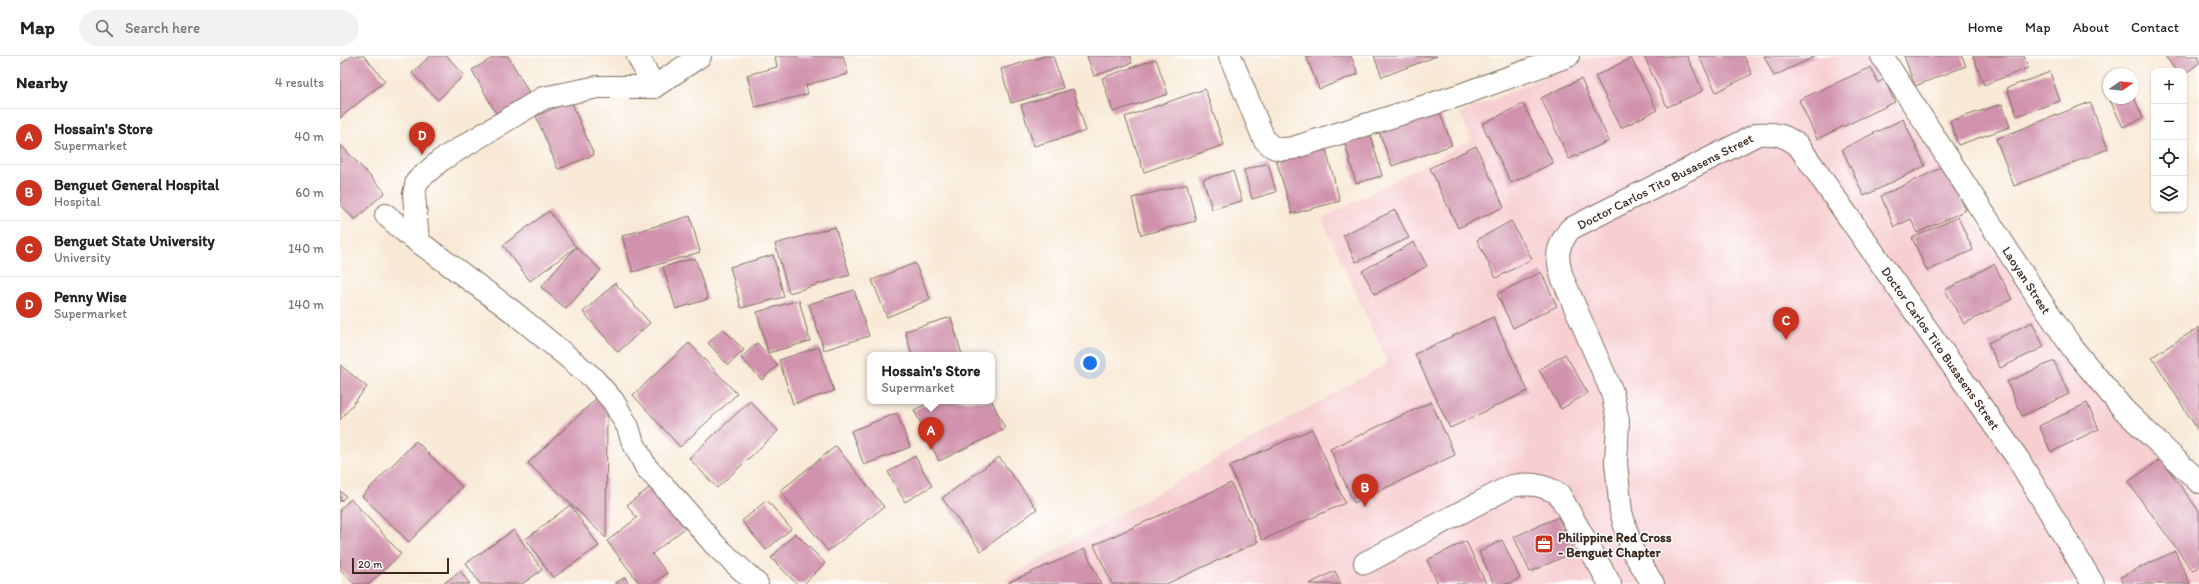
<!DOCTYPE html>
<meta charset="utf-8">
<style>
body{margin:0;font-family:Itim,sans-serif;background:#f2f2f2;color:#222}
.controls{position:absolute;right:12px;top:12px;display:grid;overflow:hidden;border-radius:8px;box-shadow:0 1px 3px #0004}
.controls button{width:36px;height:36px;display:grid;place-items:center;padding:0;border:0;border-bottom:1px solid #e0e0e0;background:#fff;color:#222;font:20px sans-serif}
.compass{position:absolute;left:1763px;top:12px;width:36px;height:36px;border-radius:50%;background:#fff;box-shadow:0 1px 3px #0004;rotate:76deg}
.scale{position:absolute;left:12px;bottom:10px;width:97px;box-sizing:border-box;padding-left:4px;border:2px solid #3b2a1e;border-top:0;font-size:11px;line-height:14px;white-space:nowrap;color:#3b2a1e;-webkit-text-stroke:3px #fff;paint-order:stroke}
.you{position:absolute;left:750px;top:307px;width:14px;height:14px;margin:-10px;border:3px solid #fff;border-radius:50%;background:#1a73e8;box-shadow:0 0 0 6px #1a73e833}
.badge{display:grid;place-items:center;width:26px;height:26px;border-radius:50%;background:#c8321e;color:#fff;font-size:13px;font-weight:700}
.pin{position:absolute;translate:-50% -33px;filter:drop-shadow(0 1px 2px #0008)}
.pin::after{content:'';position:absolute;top:21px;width:14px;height:12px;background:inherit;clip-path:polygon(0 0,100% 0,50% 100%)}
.popup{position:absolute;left:527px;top:296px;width:128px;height:52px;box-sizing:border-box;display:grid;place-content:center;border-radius:8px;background:#fff;filter:drop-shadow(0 1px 3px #0005);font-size:13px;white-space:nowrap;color:#767676}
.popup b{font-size:15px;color:#222}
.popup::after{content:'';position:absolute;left:50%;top:100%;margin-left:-8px;border:8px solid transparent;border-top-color:#fff}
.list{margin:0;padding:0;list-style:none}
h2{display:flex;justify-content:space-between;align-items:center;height:52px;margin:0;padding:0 16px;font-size:17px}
h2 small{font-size:13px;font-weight:400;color:#767676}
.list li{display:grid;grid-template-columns:26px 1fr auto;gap:12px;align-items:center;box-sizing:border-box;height:56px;padding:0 16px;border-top:1px solid #e0e0e0}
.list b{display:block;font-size:15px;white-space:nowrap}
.list p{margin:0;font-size:13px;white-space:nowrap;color:#767676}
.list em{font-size:13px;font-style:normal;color:#767676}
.icon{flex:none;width:22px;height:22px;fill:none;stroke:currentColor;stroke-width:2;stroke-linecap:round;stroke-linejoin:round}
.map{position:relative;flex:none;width:1859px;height:528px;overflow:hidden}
header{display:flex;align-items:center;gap:24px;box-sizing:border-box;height:56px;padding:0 20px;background:#fff;border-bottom:1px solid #e0e0e0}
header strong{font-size:19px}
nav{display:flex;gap:22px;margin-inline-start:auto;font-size:14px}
.search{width:280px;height:36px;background:#f2f2f2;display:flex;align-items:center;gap:10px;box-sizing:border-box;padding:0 14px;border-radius:22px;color:#767676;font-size:15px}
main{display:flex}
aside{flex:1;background:#fff}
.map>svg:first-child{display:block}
</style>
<header>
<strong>Map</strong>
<div class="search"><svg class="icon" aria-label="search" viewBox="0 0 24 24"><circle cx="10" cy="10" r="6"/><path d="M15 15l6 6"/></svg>Search here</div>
<nav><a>Home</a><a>Map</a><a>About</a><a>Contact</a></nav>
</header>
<main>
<aside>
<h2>Nearby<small>4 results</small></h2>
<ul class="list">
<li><span class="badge">A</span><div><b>Hossain's Store</b><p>Supermarket</p></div><em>40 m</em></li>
<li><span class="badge">B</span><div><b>Benguet General Hospital</b><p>Hospital</p></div><em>60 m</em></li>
<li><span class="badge">C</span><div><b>Benguet State University</b><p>University</p></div><em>140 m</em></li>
<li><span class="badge">D</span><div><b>Penny Wise</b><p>Supermarket</p></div><em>140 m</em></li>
</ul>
</aside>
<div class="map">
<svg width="1859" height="528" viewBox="0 0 1859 528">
<rect width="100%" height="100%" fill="#fff"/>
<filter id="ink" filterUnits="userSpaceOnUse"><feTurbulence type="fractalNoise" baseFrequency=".025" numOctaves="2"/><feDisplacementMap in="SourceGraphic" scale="8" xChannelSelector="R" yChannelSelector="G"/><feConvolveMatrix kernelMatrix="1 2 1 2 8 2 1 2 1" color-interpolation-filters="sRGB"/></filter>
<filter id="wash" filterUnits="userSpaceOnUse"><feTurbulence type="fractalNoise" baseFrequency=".012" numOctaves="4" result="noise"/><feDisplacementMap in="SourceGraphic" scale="16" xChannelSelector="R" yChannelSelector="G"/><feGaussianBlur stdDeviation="0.9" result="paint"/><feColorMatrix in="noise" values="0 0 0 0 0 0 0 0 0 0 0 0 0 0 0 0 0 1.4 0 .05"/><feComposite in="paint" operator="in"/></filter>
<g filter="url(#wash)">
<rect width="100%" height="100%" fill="#f8e9d6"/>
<!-- built -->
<path fill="#f7cfd1" d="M 1256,0 L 1527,0 L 1698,262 L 1859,437 L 1859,528 L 667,528 L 665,523 L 1048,307 L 982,163 L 1131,84 L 1120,57 Z"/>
<g id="blocks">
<!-- building -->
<g fill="#d092ac">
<path d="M 11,0 L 24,0 L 45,25 L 0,62 L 0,9 Z"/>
<path d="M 90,0 L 107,0 L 124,19 L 98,44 L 72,17 Z"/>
<path d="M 156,0 L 168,0 L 192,42 L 158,61 L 132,14 Z"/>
<path d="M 435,0 L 503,0 L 508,18 L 466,29 L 468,38 L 415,51 L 407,19 L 437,11 Z"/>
<path d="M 705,0 L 713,0 L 723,32 L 671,47 L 661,13 Z"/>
<path d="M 747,0 L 790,0 L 792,7 L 754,20 Z"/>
<path d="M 966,0 L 1011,0 L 1018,18 L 979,33 Z"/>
<path d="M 1034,0 L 1097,0 L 1042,21 Z"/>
<path d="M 1304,0 L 1347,0 L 1363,35 L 1327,51 Z"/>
<path d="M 1359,0 L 1404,0 L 1412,18 L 1376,36 Z"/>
<path d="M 1424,0 L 1476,0 L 1434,20 Z"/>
<path d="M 1564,0 L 1622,0 L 1626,10 L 1575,30 Z"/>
<path d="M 1633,0 L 1684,0 L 1688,12 L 1644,29 Z"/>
<path d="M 1825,0 L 1859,0 L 1859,7 L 1844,19 L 1844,15 L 1836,15 Z"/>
<path d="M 1291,2 L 1317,54 L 1281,72 L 1255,20 Z"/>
<path d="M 816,3 L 828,38 L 773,56 L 762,22 Z"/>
<path d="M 1531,11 L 1538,27 L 1544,23 L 1555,46 L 1477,83 L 1459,44 Z"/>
<path d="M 1710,16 L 1720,45 L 1677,60 L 1667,32 Z"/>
<path d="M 1241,23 L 1269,85 L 1229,103 L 1201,42 Z"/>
<path d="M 733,33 L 746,75 L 694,90 L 681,49 Z"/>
<path d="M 865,33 L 884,89 L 804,116 L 785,61 Z"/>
<path d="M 1793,39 L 1803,62 L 1783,71 L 1770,44 L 1793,42 Z"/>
<path d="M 231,45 L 254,99 L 218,113 L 196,60 Z"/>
<path d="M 1750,46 L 1768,93 L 1674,130 L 1656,83 Z"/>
<path d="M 1183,48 L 1213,107 L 1171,127 L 1142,68 Z"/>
<path d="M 1662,48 L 1670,71 L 1618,89 L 1610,65 Z"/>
<path d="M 1099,54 L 1112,89 L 1052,110 L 1039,76 Z"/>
<path d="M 1563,63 L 1585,110 L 1524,140 L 1502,93 Z"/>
<path d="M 1030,77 L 1042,120 L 1016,127 L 1004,84 Z"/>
<path d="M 0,88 L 45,136 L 15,164 L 0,148 Z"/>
<path d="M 985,90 L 1000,145 L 952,158 L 936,103 Z"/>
<path d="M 1136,90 L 1164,151 L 1118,172 L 1090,112 Z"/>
<path d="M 928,107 L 936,136 L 912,143 L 904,114 Z"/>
<path d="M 1605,110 L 1626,154 L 1577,177 L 1571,163 L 1554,171 L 1541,140 Z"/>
<path d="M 893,115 L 902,145 L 872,153 L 863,123 Z"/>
<path d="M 847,128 L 856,165 L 801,179 L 792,142 Z"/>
<path d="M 1055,154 L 1069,182 L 1016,206 L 1003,179 Z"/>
<path d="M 209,155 L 236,191 L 261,214 L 226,253 L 201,231 L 236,191 L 190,225 L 163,189 Z"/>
<path d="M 350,160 L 360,196 L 293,216 L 282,180 Z"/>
<path d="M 1618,161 L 1633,194 L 1587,215 L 1572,182 Z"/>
<path d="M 1171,165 L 1192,203 L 1156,222 L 1137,184 Z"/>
<path d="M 495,171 L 510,219 L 449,237 L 435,188 Z"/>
<path d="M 1074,186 L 1087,210 L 1035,238 L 1022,215 Z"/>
<path d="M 433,199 L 444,241 L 401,252 L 390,211 Z"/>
<path d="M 355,202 L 368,243 L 336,253 L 323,211 Z"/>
<path d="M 575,207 L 590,243 L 547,261 L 532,224 Z"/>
<path d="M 1654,208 L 1672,243 L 1624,268 L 1605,234 Z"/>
<path d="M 1201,216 L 1217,250 L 1173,272 L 1157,238 Z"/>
<path d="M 275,227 L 310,267 L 278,296 L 243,256 Z"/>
<path d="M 514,234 L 529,280 L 484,294 L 469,248 Z"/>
<path d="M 459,244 L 470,285 L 428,297 L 417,256 Z"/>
<path d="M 611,261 L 622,299 L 572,299 L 565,275 Z"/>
<path d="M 1153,261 L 1188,335 L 1110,372 L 1075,298 Z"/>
<path d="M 1692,266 L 1704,291 L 1660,312 L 1648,287 Z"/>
<path d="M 1859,271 L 1859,376 L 1812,301 Z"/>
<path d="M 383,273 L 404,294 L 388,309 L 368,287 Z"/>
<path d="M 349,287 L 397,338 L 340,391 L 293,339 Z"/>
<path d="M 417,287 L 438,309 L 422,324 L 401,302 Z"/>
<path d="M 479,291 L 494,335 L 453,348 L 439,304 Z"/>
<path d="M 1225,298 L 1248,337 L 1221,353 L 1199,314 Z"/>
<path d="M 1714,305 L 1729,338 L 1682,360 L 1667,326 Z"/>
<path d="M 0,309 L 27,331 L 0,364 Z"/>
<path d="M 257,342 L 267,353 L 266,482 L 188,407 Z"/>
<path d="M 410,345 L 438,375 L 377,432 L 349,402 Z"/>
<path d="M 592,345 L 652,345 L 665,373 L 599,405 L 574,354 Z"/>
<path d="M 1091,346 L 1115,399 L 1014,447 L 990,393 Z"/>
<path d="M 1747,347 L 1759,373 L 1711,396 L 1699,370 Z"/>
<path d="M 557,357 L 570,391 L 524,409 L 511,375 Z"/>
<path d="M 972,373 L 1005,447 L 922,484 L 889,410 Z"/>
<path d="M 76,385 L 122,431 L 69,486 L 22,440 Z"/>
<path d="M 496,390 L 544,451 L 488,495 L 440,435 Z"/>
<path d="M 575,400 L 592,430 L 565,446 L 548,416 Z"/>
<path d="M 659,401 L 697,453 L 641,495 L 602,442 Z"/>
<path d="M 1821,403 L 1859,455 L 1859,511 L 1853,515 L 1788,426 Z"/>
<path d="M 317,426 L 350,468 L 312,498 L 327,517 L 313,528 L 300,528 L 267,485 L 297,462 L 287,449 Z"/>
<path d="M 891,427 L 918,486 L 826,528 L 772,528 L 754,489 Z"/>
<path d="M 0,435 L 6,440 L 0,446 Z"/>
<path d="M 11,443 L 61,498 L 29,528 L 14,528 L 0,513 L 0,453 Z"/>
<path d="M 427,444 L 451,473 L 426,494 L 402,465 Z"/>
<path d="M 230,449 L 259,490 L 213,522 L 186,483 Z"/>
<path d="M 1218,461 L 1234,496 L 1190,516 L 1174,481 Z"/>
<path d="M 174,474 L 202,514 L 182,528 L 140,528 L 126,507 Z"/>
<path d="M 455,477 L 485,507 L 464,528 L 457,528 L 431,502 Z"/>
<path d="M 1162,484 L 1180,522 L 1168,528 L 1154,528 L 1139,496 Z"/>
<path d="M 1126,485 L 1146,528 L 1098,528 L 1087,504 Z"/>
<path d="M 745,493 L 761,528 L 670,528 L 669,526 Z"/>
<path d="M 1835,495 L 1850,528 L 1784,528 L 1780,521 Z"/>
<path d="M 120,515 L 130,528 L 103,528 Z"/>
<path d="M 995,515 L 1001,528 L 969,528 Z"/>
<path d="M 285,521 L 289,528 L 275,528 Z"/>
</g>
</g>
</g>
<g filter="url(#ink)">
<use href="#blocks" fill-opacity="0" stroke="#7d6d5e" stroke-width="1"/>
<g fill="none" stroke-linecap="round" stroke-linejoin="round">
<defs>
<g id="minor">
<path d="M 298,0 L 314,31"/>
<path d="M 890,0 L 924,83 C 933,94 939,94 953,92 L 1120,39 L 1228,0"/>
<path d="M 1542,0 L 1699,243 L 1734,294 L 1784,354 L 1859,426"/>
<path d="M 46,159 L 64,175 L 172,255 L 252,321 L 273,345 L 288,371 L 292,384 L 306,411 L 341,449 L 374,488 L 417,528"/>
<path d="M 78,186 L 74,138 L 77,125 L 101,104 L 203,42 L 258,31 L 314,31 L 360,0"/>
<path d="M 1025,507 L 1171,430 C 1190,427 1202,428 1219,438 L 1270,528"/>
<path d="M 1313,528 L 1292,494 L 1281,456 L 1276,407 L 1278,365 L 1272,336 L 1222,221 C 1216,199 1216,192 1230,173 L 1418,78 C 1436,77 1444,79 1458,89 L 1678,403 L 1753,528"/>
</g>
</defs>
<!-- minor casing -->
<use href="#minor" stroke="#7d6d5e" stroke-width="24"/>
<!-- minor -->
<use href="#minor" stroke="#fff" stroke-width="22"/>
</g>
</g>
<!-- icons -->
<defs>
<symbol id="office-square" viewBox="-11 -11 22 22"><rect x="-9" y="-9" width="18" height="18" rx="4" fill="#c8321e" stroke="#fff"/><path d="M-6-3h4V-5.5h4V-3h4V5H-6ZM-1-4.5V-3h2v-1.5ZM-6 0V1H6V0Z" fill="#fff"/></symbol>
</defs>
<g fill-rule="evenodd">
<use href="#office-square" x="1193" y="477" width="22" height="22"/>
</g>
<g text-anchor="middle" stroke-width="3" stroke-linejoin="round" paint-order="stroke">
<!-- street labels -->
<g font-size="13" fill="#3b2a1e" stroke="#fff">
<text transform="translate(1325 125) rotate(-27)" y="5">Doctor Carlos Tito Busasens Street</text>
<text transform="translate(1687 224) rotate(57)" y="5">Laoyan Street</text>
<text transform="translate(1601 292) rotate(55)" y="5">Doctor Carlos Tito Busasens Street</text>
</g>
<!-- poi labels -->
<g font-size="13" font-weight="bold" fill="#3b2a1e" stroke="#fff" text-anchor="start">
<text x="1218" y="486">Philippine Red Cross<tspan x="1218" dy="15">- Benguet Chapter</tspan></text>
</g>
</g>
</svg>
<div class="controls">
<button>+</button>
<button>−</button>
<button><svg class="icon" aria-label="locate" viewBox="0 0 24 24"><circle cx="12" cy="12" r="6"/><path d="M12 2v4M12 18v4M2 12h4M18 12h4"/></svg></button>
<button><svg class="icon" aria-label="layers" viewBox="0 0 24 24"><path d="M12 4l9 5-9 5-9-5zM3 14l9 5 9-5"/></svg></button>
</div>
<svg class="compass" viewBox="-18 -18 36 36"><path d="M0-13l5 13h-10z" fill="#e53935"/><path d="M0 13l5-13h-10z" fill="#767676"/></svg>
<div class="scale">20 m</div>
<div class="you"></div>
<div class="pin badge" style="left:591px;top:394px">A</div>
<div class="popup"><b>Hossain's Store</b>Supermarket</div>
<div class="pin badge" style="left:1025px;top:451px">B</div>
<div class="pin badge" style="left:1446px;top:284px">C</div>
<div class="pin badge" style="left:82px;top:99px">D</div>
</div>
</main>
